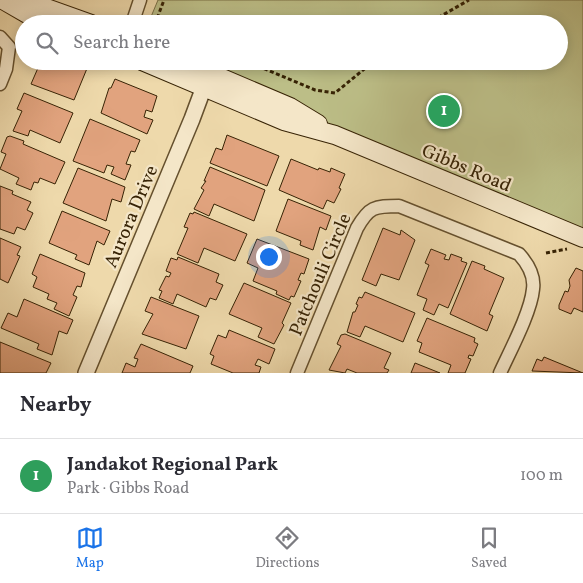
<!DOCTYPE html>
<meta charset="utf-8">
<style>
body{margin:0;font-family:Vollkorn,serif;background:#f7f7f7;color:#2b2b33}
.you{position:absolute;left:268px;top:256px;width:18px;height:18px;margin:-12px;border:4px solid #fff;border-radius:50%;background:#1a73e8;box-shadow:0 0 0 8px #1a73e833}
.badge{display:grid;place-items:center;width:32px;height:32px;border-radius:50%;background:#1a73e8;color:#fff;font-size:16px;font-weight:700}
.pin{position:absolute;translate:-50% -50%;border:2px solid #fff;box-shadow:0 1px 5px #0006}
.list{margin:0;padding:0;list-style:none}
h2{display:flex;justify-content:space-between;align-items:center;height:65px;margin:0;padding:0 20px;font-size:21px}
h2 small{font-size:16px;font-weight:400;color:#7c7c81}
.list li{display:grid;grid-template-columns:32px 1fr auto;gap:15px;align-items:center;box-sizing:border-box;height:75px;padding:0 20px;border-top:1px solid #e1e1e2}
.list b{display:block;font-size:19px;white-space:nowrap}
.list p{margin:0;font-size:16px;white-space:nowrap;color:#7c7c81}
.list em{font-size:16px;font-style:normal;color:#7c7c81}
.icon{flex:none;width:28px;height:28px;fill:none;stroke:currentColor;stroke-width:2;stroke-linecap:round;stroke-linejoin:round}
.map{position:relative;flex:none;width:583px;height:373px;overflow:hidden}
.search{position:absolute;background:#fff;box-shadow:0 2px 12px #0003;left:15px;right:15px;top:15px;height:55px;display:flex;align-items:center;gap:12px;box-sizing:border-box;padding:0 18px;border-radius:28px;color:#7c7c81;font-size:19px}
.sheet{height:140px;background:#fff}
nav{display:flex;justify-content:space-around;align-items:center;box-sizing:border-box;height:70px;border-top:1px solid #e1e1e2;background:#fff;font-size:14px;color:#7c7c81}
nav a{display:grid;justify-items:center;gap:2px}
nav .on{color:#1a73e8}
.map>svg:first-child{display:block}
</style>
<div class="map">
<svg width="583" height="373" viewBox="0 0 583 373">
<rect width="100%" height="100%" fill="#eed9ab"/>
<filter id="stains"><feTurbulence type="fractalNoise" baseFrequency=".004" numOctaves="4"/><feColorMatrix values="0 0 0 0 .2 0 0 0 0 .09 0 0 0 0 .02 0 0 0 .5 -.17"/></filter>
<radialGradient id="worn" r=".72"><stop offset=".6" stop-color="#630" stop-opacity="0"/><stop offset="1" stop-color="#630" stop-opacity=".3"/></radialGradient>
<!-- green -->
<path fill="#bcbe87" stroke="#7a7046" d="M 158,0 L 583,0 L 583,232 L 350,136 L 262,87 L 202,61 L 559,61 L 559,24 L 148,24 Z"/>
<!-- building -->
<g fill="#e1a37e" stroke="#372305">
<path d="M 41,61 L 75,61 L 88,66 L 74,100 L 31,84 Z"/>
<path d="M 115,79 L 157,96 L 152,112 L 146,110 L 144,117 L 153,120 L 147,134 L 101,113 L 109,88 L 111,88 Z"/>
<path d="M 24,93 L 73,113 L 60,143 L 30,130 L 28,136 L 13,131 L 22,111 L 17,109 Z"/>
<path d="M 90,119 L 140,140 L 135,152 L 131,151 L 126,164 L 131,165 L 125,180 L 111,174 L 114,167 L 107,165 L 104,173 L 73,161 Z"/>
<path d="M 227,135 L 279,156 L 267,186 L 210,163 L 216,148 L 222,150 Z"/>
<path d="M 10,136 L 24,141 L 23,144 L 65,162 L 55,184 L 40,178 L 38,183 L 34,182 L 31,190 L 16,184 L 19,178 L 0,169 L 6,154 L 1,152 L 7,137 Z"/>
<path d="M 291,159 L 318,170 L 319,168 L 330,172 L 331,168 L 345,174 L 339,188 L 341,189 L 334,203 L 327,200 L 323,209 L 279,190 Z"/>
<path d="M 210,167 L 265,190 L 254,221 L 214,204 L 209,216 L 194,209 L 204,190 L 201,188 L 206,181 L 204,181 Z"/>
<path d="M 78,168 L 125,187 L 121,202 L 112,199 L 106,221 L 63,203 Z"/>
<path d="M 0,186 L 13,191 L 12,194 L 31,202 L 27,210 L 33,213 L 25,230 L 17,227 L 14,234 L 0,229 Z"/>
<path d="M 288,199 L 331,216 L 326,230 L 320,227 L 313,250 L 300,245 L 301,241 L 276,231 Z"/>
<path d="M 62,211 L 110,231 L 104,245 L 97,241 L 89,265 L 75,259 L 77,255 L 49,243 Z"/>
<path d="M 194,212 L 247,234 L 235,261 L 204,248 L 198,263 L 177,254 L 188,228 L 184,227 L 190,213 L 193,214 Z"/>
<path d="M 383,228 L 400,235 L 401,230 L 415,240 L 399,280 L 381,274 L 376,286 L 362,280 Z"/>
<path d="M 0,238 L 21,247 L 17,255 L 20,256 L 8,283 L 0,279 Z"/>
<path d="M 257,239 L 309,259 L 304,274 L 301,273 L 298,280 L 301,281 L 294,297 L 291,296 L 289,300 L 276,294 L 277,291 L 253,281 L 258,268 L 247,263 Z"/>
<path d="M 431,249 L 446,255 L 444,259 L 449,260 L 451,254 L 462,258 L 461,261 L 467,263 L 448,308 L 439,304 L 434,315 L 423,310 L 427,299 L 417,295 L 429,265 L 425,263 Z"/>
<path d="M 40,254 L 85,273 L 81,287 L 77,286 L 73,295 L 77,297 L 69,316 L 54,309 L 57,303 L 47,299 L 49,294 L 33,287 L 37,277 L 32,274 Z"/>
<path d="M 178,257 L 219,274 L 216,282 L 223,285 L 216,300 L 210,298 L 206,307 L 177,294 L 173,304 L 159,298 L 162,291 L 159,290 L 166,276 L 169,277 L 171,273 L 166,271 L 171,258 L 177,260 Z"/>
<path d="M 472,261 L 485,266 L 484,269 L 504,278 L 489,314 L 493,316 L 487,331 L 450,314 Z"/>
<path d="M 576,268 L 583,271 L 583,312 L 574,308 L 571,314 L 559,309 L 559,305 L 565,291 L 568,292 L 570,286 L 569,280 Z"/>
<path d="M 244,283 L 291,303 L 282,323 L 284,325 L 274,344 L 258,337 L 262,328 L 229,314 Z"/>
<path d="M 365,292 L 415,313 L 403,342 L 365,326 L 360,337 L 347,332 L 353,312 L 355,312 L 358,305 L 356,304 L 359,297 L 362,298 Z"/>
<path d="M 151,297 L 199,316 L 186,349 L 142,334 L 153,314 L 145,311 Z"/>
<path d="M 24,299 L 73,320 L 67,334 L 59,331 L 52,355 L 37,349 L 39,344 L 1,328 L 8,313 L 17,317 Z"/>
<path d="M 427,318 L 475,338 L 474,342 L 478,344 L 473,356 L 469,355 L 468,358 L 471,359 L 465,373 L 448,373 L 451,365 L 419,352 L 422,343 L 417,341 Z"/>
<path d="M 229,330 L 275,349 L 269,364 L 258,359 L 255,365 L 261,367 L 259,373 L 233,373 L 211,364 L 214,356 L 210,354 L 218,335 L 226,338 Z"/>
<path d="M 345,334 L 391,353 L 384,368 L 389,370 L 387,373 L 357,373 L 347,369 L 345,373 L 329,370 L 341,346 L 337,344 L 341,335 Z"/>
<path d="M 0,342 L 51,363 L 46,373 L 0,373 Z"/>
<path d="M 141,344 L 193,366 L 190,373 L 122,373 L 126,363 L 135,367 L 138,359 L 134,358 Z"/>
<path d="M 544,357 L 583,373 L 532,371 L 537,359 L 542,361 Z"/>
<path d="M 415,363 L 440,373 L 411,373 Z"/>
</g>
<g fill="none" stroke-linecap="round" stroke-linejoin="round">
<defs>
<g id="minor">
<path d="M 132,24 L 140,0"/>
<path d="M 0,37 L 9,47 L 6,69 L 0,84"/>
<path d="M 297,373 L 357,228 C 369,207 374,206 399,206 L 519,254 C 528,264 535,275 533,289 C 531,312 510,351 500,373"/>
</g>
<path id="tertiary" d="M 86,373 L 192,119 L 208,76"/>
<g id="secondary">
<path d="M 3,0 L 29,15 L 50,24"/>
<path d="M 24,0 L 91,24"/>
<path d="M 142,61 L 284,121 L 335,135 L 583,238"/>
<path d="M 182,61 L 290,107 L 318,124"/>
</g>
</defs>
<!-- minor casing -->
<use href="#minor" stroke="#65502e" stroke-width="15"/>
<!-- tertiary casing -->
<use href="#tertiary" stroke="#65502e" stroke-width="18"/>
<!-- secondary casing -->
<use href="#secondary" stroke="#372305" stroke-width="20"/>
<!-- path -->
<g stroke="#372305" stroke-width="3" stroke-dasharray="4 2.5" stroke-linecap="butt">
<path d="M 161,24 L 158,16 L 164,0"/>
<path d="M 427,24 L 469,0"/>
<path d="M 246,61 L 315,90 L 335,93 L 374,61"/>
<path d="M 546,253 L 567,249"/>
</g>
<!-- minor -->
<use href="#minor" stroke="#f4e6c8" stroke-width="12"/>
<!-- tertiary -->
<use href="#tertiary" stroke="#f4e6c8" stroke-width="15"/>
<!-- secondary -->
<use href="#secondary" stroke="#f4e6c8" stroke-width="18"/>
</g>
<g text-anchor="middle" stroke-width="4.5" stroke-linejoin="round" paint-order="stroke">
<!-- street labels -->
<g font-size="19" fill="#372305" stroke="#f4e6c8">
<text transform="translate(467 167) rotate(23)" y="7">Gibbs Road</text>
<text transform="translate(130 216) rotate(-67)" y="7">Aurora Drive</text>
<text transform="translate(319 274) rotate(-67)" y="7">Patchouli Circle</text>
</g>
</g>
<rect width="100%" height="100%" filter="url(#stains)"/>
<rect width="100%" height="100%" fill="url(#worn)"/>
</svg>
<div class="you"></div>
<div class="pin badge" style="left:444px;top:111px;background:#2e9e5b">1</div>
<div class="search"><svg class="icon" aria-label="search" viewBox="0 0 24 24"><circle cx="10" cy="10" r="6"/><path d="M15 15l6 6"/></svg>Search here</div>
</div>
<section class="sheet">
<h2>Nearby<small></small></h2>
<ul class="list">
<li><span class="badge" style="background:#2e9e5b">1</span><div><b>Jandakot Regional Park</b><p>Park · Gibbs Road</p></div><em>100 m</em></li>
</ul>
</section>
<nav>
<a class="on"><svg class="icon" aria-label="map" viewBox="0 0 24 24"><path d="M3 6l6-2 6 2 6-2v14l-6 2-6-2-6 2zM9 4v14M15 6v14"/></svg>Map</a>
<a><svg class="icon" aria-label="directions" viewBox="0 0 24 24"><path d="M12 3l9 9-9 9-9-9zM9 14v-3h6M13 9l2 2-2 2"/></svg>Directions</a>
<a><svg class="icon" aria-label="saved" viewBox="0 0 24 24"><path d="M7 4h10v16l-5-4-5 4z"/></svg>Saved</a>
</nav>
